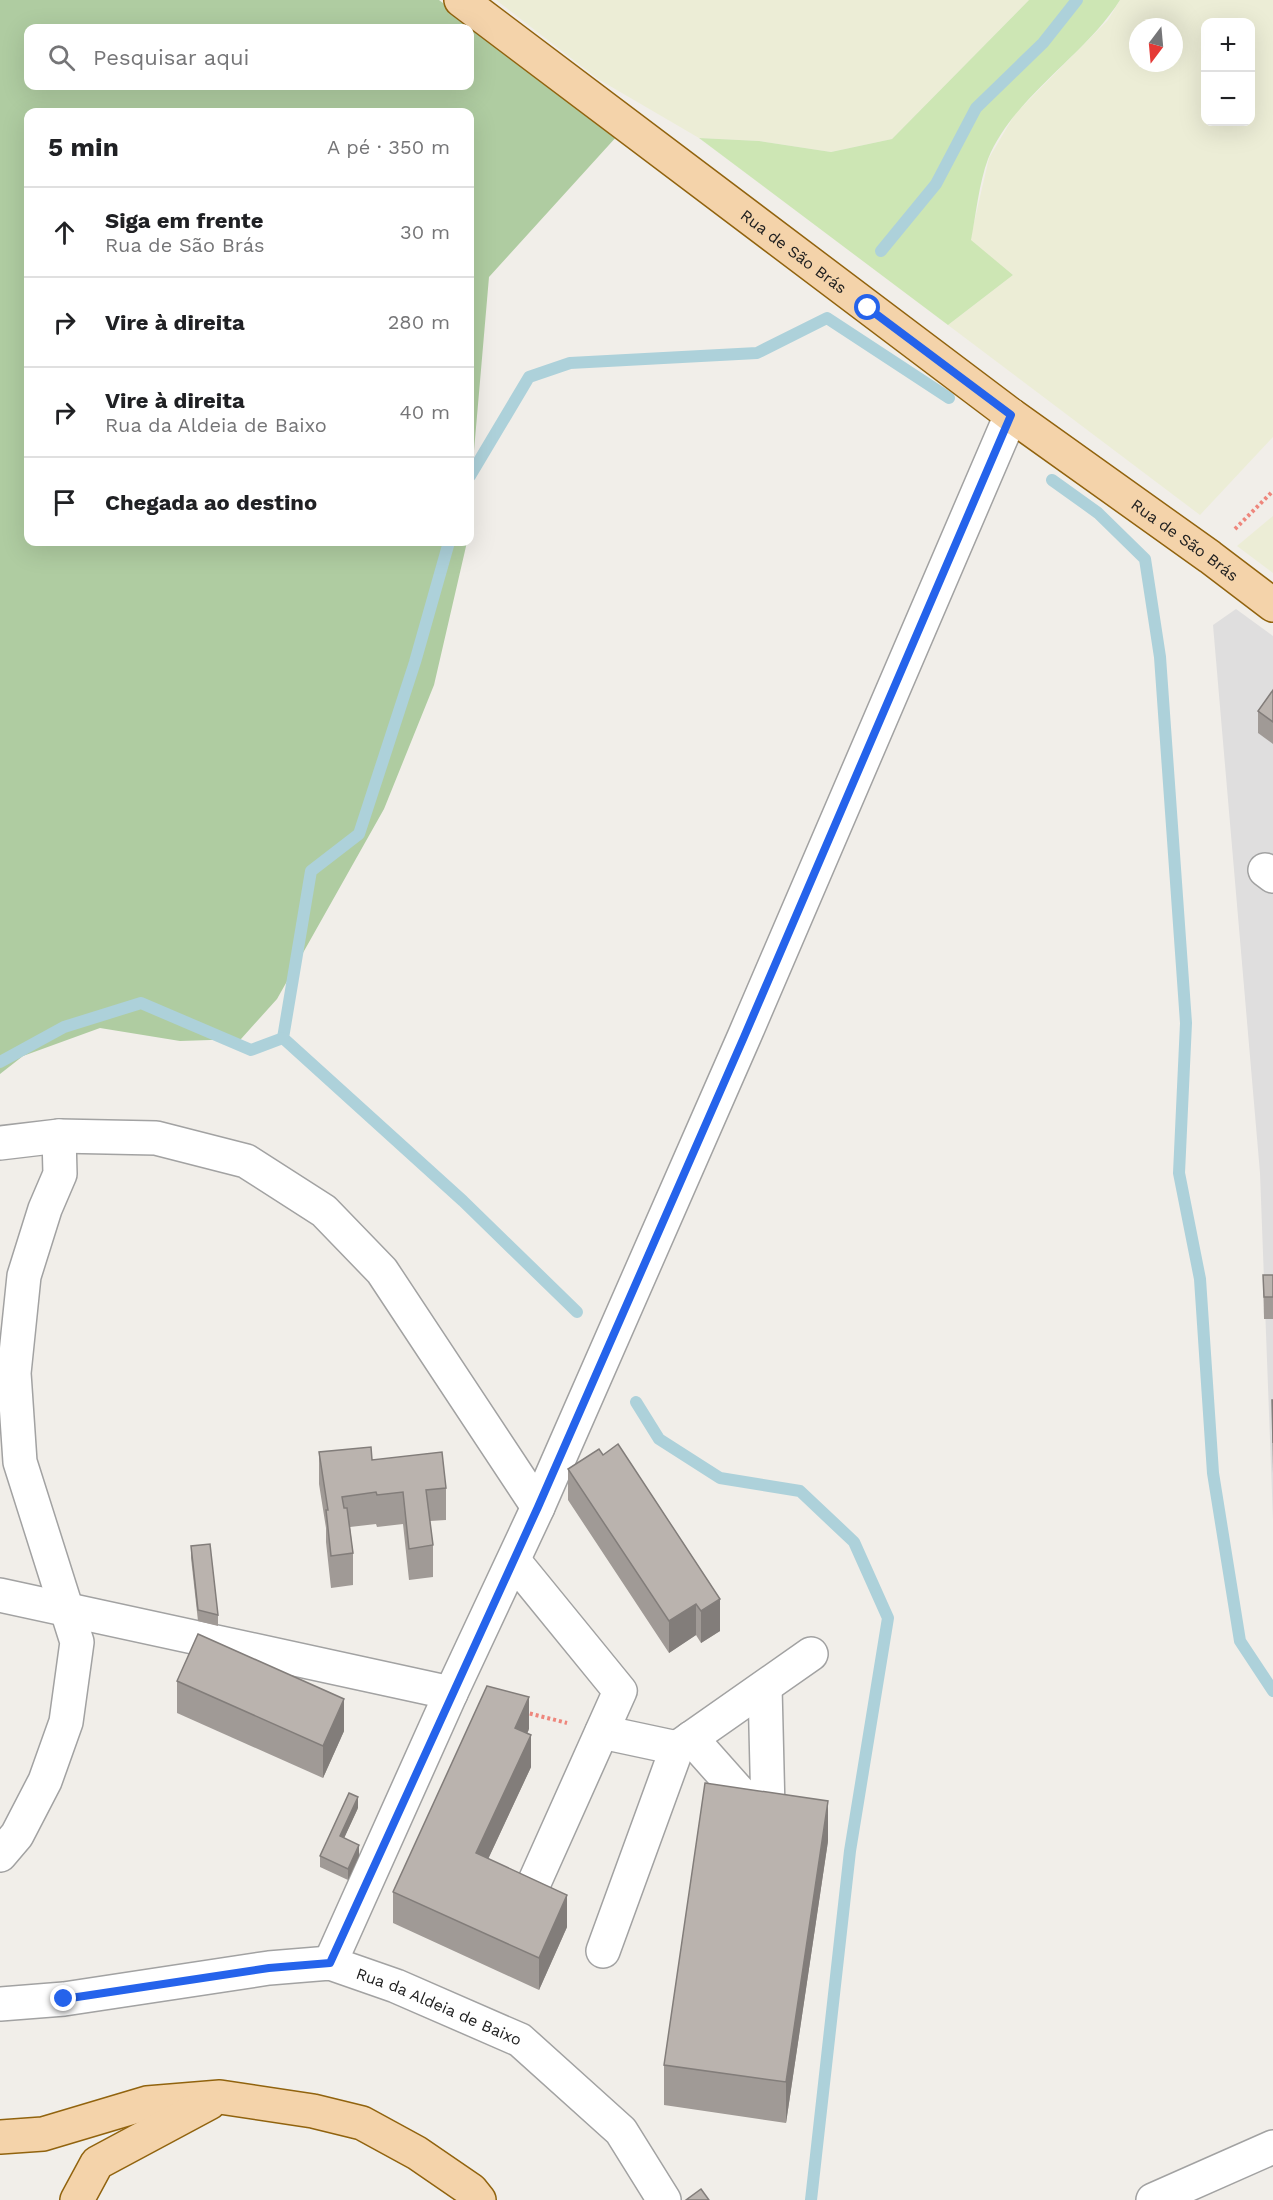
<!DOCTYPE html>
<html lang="pt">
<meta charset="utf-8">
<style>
body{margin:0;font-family:"Work Sans",sans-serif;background:#f6f6f6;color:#202124}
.controls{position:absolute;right:18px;top:18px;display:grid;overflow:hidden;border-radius:12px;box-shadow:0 6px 24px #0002}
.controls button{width:54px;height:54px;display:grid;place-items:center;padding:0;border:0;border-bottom:2px solid #e0e0e0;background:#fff;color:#202124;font:30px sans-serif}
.compass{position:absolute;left:1129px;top:18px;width:54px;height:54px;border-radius:50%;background:#fff;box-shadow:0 6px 24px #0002;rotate:196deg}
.stop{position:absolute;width:18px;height:18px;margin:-14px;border:4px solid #2563eb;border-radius:50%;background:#fff}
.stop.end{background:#2563eb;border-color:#fff;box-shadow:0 2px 6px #0008}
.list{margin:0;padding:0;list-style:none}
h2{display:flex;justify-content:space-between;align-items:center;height:78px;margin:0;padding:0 24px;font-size:26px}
h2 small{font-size:20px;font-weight:400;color:#757577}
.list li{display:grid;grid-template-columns:39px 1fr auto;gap:18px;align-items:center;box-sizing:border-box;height:90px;padding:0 24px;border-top:2px solid #e0e0e0}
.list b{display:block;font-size:22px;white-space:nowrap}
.list p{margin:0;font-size:20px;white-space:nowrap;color:#757577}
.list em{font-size:20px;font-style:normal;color:#757577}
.icon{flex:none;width:33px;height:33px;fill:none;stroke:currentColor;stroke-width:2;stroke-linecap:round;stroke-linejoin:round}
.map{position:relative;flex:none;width:1273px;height:2200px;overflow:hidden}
.search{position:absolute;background:#fff;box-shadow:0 6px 24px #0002;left:24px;top:24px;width:450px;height:66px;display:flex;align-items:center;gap:15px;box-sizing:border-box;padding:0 21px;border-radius:12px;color:#757577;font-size:22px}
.panel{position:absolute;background:#fff;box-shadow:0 6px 24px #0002;left:24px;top:108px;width:450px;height:438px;border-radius:12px}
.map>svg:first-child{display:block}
</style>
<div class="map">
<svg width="1273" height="2200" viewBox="0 0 1273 2200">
<rect width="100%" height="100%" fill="#f1eee9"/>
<!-- residential -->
<path fill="#dfdede" d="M 1236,609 L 1273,636 L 1273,1520 L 1260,1173 L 1213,625 Z"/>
<!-- farmland -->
<g fill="#ecedd6" fill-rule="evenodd">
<path d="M 496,0 L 1029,0 L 892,139 L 831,152 L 759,141 L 699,138 L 598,79 Z"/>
<path d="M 1120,0 L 1273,0 L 1273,437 L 1200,515 L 948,325 L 1013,275 L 970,240 L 989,158 L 1015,114 L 1108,20 ZM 1206,22 L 1250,22 L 1250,122 L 1206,122 ZM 1138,27 L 1174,27 L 1174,63 L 1138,63 Z"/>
<path d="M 1273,516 L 1273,573 L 1237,546 Z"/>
</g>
<!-- grass -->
<path fill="#cde6b4" d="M 1029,0 L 1120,0 C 1085,56 1013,97 988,159 C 979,183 976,214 971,240 L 1013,275 L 948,325 L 699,138 L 759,141 L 831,152 L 892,139 Z"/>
<!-- forest -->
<path fill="#afcca1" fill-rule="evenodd" d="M 0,0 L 439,0 L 618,135 L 489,277 L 470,497 L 470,112 L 28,112 L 28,542 L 467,542 L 434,685 L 384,809 L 277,999 L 241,1039 L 180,1041 L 100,1028 L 23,1056 L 0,1074 ZM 28,28 L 470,28 L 470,86 L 28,86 Z"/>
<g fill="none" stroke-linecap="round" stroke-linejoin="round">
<!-- stream -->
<g stroke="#add1da" stroke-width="12">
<path d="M 881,251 L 936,184 L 976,108 L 1043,43 L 1077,0"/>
<path d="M 470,476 L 529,377 L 570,363 L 757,353 L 827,318 L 949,398"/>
<path d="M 1052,480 L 1098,513 L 1145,559 L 1160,657 L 1186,1023 L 1179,1173 L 1200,1279 L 1213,1473 L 1240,1641 L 1273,1691"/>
<path d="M 449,542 L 415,662 L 359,834 L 311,871 L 283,1038 L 463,1201 L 577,1312"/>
<path d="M 0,1062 L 64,1027 L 141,1003 L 251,1050 L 283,1038"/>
<path d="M 636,1402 L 659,1439 L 720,1478 L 800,1491 L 854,1542 L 888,1618 L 850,1851 L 811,2200"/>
</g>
<defs>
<g id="minor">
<path d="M 1265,870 L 1273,876"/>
<path d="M 0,1143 L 59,1136 L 156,1138 L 246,1161 L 324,1211 L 382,1271 L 538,1507"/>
<path d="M 514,1561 L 620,1691 L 526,1901"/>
<path d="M 0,1595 L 451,1693"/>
<path d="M 602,1732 L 677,1748 L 811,1654"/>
<path d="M 691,1738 L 755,1810 L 768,1810 L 765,1687"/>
<path d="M 0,1855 L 17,1835 L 45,1781 L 66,1722 L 77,1642 L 20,1462 L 14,1373 L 24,1276 L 45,1209 L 60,1174 L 59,1136"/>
<path d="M 603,1951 L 677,1748"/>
<path d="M 330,1963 L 451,1693 L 538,1507 L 744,1037 L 1011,415"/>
<path id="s1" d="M 0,2004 L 64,1999 L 269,1968 L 330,1963 L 396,1986 L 520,2040 L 621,2131 L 664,2200"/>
<path d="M 1153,2200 L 1273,2147"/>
</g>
<g id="major">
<path id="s2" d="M 461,0 L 1011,415 L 1210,557 L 1273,605"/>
<path d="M 0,2137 L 43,2134 L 147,2103 L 220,2097 L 313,2111 L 362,2123 L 417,2153 L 471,2190 L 479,2200"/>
<path d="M 77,2200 L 97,2163 L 209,2103"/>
</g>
</defs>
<!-- minor casing -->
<use href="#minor" stroke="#a2a2a2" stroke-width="36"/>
<!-- major casing -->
<use href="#major" stroke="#91630e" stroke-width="36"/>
<!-- path -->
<g stroke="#ee867c" stroke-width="4" stroke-dasharray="3 3" stroke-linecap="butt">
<path d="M 1235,529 L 1273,491"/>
<path d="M 524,1712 L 567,1723"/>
</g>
<!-- minor -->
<use href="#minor" stroke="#fff" stroke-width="33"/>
<!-- major -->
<use href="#major" stroke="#f4d3aa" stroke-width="33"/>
</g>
<!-- wall -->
<g fill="#a09a96">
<path d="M 1273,690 L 1273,744 L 1258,733 L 1258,711 Z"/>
<path d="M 1263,1275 L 1273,1275 L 1273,1319 L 1264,1319 Z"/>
<path d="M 1272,1400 L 1273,1400 L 1273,1474 L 1272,1432 Z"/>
<path d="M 599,1449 L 720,1631 L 701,1643 L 696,1635 L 669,1653 L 568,1500 L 568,1469 Z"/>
<path d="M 319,1452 L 372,1460 L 446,1488 L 446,1520 L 430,1521 L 433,1545 L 433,1577 L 409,1580 L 403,1524 L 377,1527 L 376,1524 L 350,1527 L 353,1553 L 353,1585 L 331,1588 L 326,1542 L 326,1528 L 319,1484 Z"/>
<path d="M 191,1546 L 218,1615 L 218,1626 L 198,1621 L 191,1558 Z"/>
<path d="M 177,1681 L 344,1731 L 323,1778 L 177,1713 Z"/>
<path d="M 529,1729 L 527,1734 L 531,1767 L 488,1859 L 567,1927 L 539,1990 L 393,1923 L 393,1892 Z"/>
<path d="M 358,1808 L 344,1838 L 359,1856 L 348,1880 L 320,1867 L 320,1856 Z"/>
<path d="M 828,1841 L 786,2123 L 664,2105 L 664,2065 Z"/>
</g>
<!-- shaded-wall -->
<g fill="#827d7a">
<path d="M 720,1599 L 720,1631 L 701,1643 L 701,1611 Z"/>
<path d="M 696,1604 L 696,1635 L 669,1653 L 669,1621 Z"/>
<path d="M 529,1697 L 529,1729 L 515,1760 L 515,1728 Z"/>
<path d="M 344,1699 L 344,1731 L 323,1778 L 323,1746 Z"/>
<path d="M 531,1735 L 531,1767 L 476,1885 L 476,1853 Z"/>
<path d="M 358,1797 L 358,1808 L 340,1847 L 340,1836 Z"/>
<path d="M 828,1801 L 828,1841 L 786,2123 L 786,2082 Z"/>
<path d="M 359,1845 L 359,1856 L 348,1880 L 348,1869 Z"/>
<path d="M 567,1895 L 567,1927 L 539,1990 L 539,1958 Z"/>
</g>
<!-- building -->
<g fill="#bab3ae" stroke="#827d7a" stroke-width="1.5">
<path d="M 1273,690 L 1273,722 L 1258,711 Z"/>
<path d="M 1263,1275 L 1273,1275 L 1273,1297 L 1264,1297 Z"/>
<path d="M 1272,1400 L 1273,1400 L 1273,1443 Z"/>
<path d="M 618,1444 L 720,1599 L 701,1611 L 696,1604 L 669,1621 L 568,1469 L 599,1449 L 603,1455 Z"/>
<path d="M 371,1447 L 372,1460 L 442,1452 L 446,1488 L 426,1490 L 433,1545 L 409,1549 L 403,1492 L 377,1495 L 376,1492 L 342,1497 L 344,1508 L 347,1508 L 353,1553 L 331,1556 L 326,1510 L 328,1510 L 319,1452 Z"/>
<path d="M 210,1544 L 218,1615 L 198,1610 L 191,1546 Z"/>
<path d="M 198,1634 L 344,1699 L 323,1746 L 177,1681 Z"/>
<path d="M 487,1686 L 529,1697 L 515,1728 L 531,1735 L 476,1853 L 567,1895 L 539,1958 L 393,1892 Z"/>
<path d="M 705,1783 L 828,1801 L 786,2082 L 664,2065 Z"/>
<path d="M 349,1793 L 358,1797 L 340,1836 L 359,1845 L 348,1869 L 320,1856 Z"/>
<path d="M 701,2189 L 709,2200 L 686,2200 Z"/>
</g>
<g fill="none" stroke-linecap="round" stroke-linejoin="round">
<!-- route -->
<path stroke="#2563eb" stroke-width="8" d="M 64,1999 L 269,1968 L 330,1963 L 538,1507 L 744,1037 L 1011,415 L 868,308"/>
</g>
<g text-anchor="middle" stroke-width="4.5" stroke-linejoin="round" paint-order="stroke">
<!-- street labels -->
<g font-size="16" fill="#212121" stroke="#fff">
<text dy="6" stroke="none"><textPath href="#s2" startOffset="417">Rua de São Brás</textPath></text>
<text dy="6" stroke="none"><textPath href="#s2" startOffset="903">Rua de São Brás</textPath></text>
<text dy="6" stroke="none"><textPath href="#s1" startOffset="450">Rua da Aldeia de Baixo</textPath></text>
</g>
</g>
</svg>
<div class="controls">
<button>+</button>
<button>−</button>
</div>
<svg class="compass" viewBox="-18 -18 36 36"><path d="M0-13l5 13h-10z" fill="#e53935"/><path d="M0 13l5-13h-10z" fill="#757577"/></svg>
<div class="stop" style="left:868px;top:308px"></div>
<div class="stop end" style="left:64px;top:1999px"></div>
<div class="search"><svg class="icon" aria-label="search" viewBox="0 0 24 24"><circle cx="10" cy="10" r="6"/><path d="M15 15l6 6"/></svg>Pesquisar aqui</div>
<section class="panel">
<h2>5 min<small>A pé · 350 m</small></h2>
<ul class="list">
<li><svg class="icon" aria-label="ahead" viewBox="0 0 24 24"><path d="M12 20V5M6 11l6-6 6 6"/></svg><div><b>Siga em frente</b><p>Rua de São Brás</p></div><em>30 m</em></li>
<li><svg class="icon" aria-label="right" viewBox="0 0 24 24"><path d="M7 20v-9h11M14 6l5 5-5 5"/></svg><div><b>Vire à direita</b></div><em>280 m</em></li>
<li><svg class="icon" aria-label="right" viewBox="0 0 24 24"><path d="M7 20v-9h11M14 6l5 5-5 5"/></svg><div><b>Vire à direita</b><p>Rua da Aldeia de Baixo</p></div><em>40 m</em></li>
<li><svg class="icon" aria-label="arrive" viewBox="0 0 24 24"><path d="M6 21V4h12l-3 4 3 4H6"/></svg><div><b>Chegada ao destino</b></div></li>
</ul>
</section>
</div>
